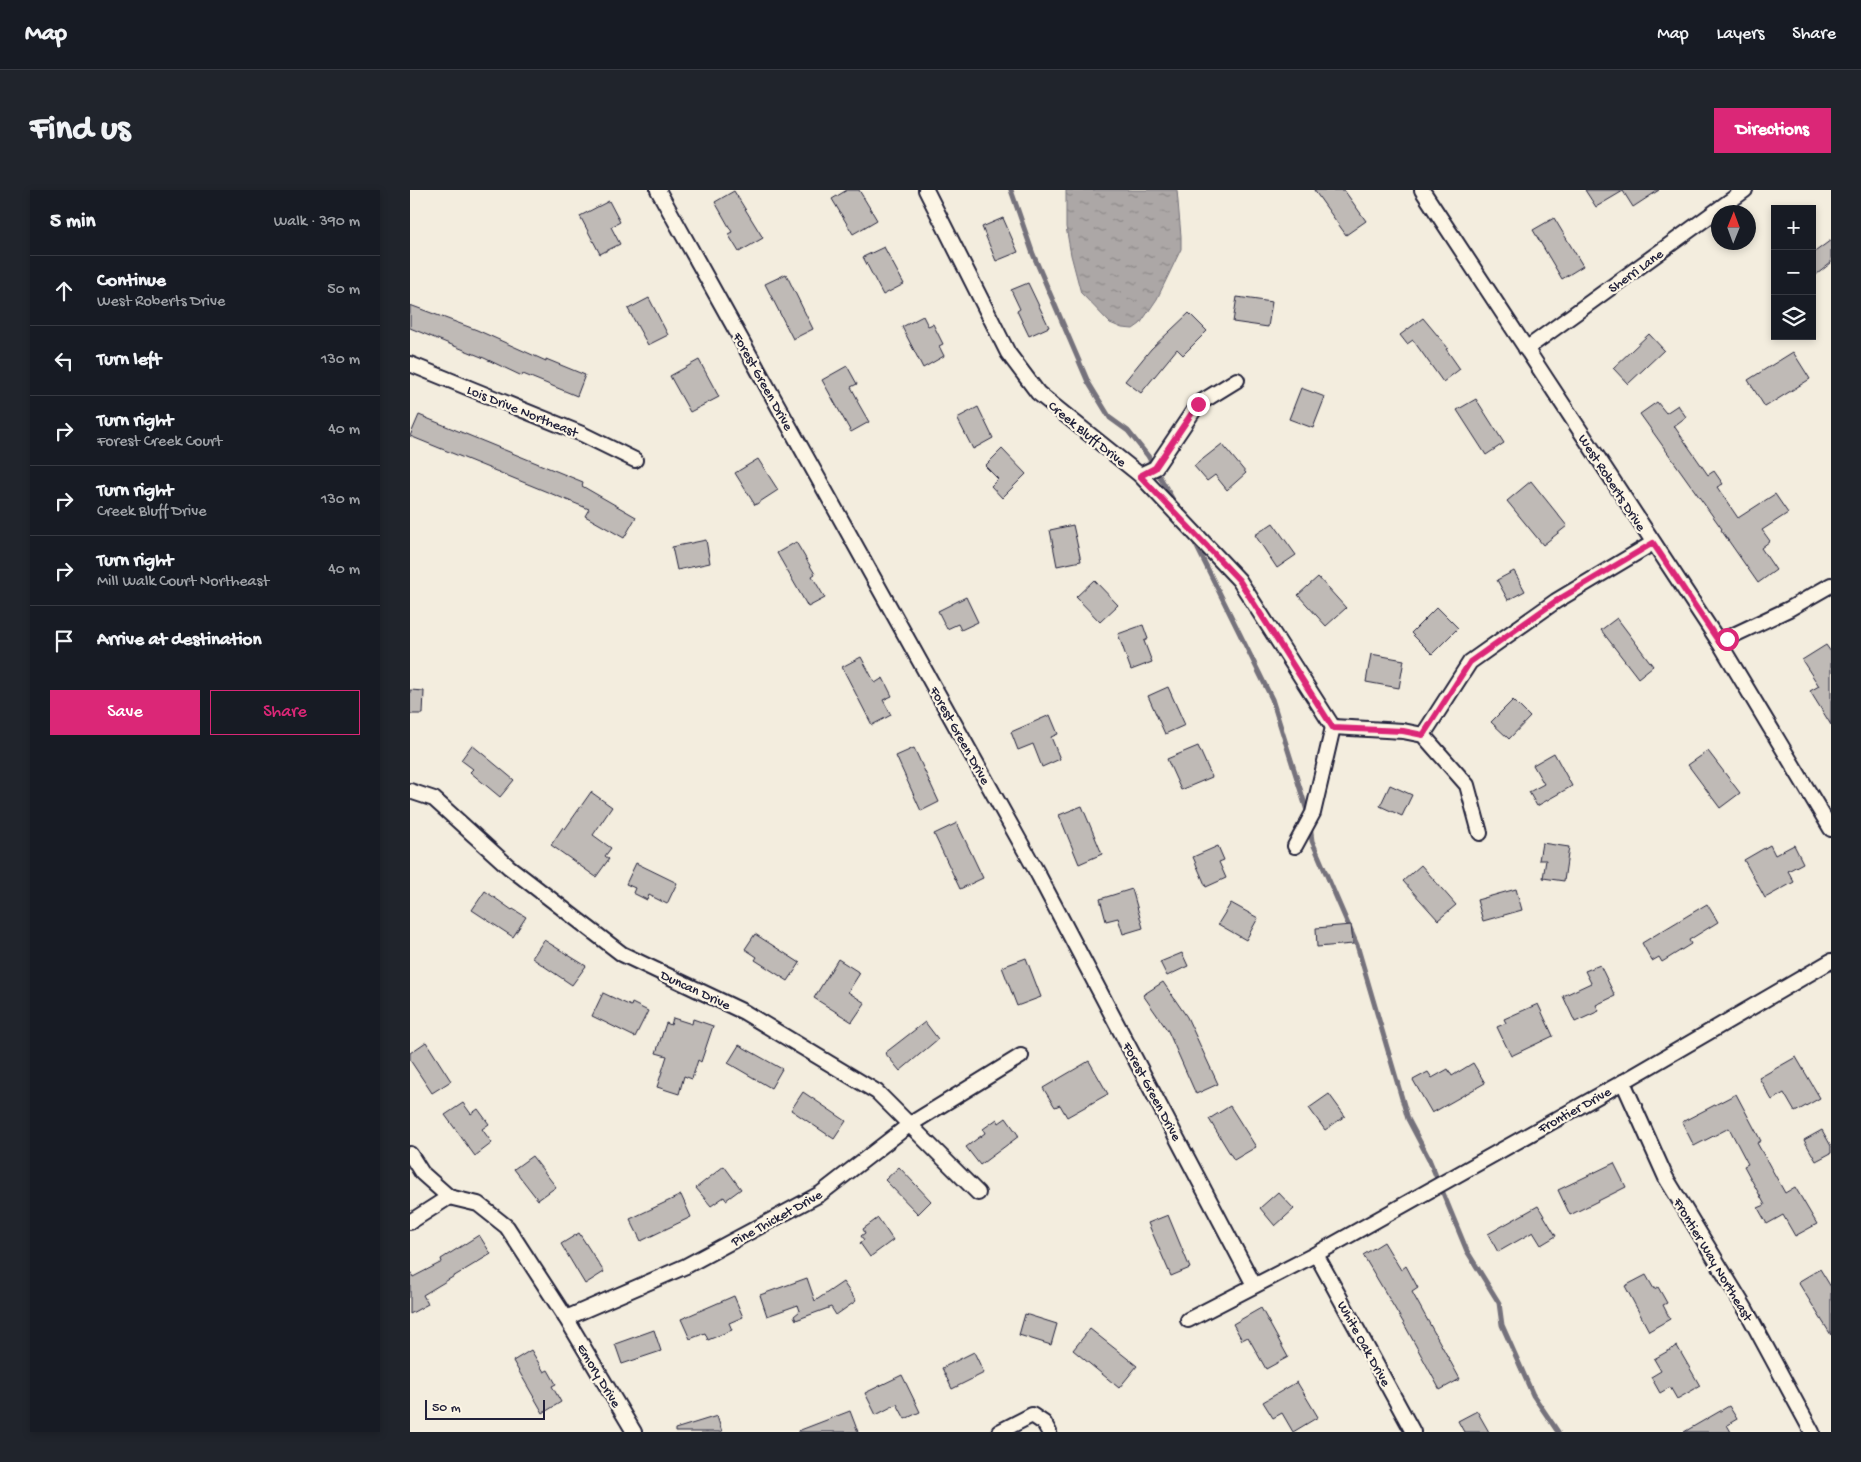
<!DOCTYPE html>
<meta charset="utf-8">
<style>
body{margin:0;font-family:"Gochi Hand",sans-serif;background:#20242c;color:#f1f3f6}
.controls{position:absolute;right:15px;top:15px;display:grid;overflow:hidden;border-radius:0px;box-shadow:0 2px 8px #0003}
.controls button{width:45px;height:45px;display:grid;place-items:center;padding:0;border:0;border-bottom:1px solid #363941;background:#171b24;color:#f1f3f6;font:25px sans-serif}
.compass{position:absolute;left:1301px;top:15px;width:45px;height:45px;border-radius:50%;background:#171b24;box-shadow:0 2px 8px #0003;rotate:1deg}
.scale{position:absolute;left:15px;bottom:12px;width:120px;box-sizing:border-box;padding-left:5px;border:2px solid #22223b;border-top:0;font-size:14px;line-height:18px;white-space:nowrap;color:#22223b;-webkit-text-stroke:4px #fcf5e5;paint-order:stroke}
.stop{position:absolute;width:15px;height:15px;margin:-11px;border:4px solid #db2777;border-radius:50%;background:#fff}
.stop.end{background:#db2777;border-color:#fff;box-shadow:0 1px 5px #0008}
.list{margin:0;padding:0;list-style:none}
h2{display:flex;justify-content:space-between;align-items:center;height:65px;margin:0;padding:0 20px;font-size:21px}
h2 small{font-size:16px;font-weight:400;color:#9ea1a6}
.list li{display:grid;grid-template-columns:32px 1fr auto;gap:15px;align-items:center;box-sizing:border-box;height:70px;padding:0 20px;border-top:1px solid #363941}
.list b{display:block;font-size:19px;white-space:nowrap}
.list p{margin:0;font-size:16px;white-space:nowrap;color:#9ea1a6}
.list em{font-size:16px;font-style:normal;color:#9ea1a6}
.actions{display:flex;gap:10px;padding:15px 20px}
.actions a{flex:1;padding:11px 0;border:1px solid #db2777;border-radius:0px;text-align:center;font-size:18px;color:#db2777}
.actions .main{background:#db2777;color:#fff}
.icon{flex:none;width:28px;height:28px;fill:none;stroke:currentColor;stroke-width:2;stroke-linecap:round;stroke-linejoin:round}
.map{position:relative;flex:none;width:1421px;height:1242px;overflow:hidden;border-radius:0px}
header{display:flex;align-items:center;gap:30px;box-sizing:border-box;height:70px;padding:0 25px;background:#171b24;border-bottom:1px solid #363941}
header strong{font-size:24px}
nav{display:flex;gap:28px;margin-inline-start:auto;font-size:18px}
.intro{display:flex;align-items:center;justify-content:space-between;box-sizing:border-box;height:120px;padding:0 30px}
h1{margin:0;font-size:35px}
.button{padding:12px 22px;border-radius:0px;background:#db2777;color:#fff;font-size:18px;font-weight:700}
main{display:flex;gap:30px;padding:0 30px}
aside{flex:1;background:#171b24;border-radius:0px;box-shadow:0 2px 8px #0003}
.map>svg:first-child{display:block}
</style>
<header>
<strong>Map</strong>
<nav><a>Map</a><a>Layers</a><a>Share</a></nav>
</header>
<div class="intro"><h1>Find us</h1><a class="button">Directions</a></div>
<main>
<aside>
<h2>5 min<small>Walk · 390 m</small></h2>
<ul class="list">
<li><svg class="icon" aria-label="ahead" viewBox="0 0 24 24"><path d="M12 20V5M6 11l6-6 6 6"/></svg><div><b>Continue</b><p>West Roberts Drive</p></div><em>50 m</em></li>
<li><svg class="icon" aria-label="left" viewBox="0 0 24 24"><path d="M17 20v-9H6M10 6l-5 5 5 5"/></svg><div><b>Turn left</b></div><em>130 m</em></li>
<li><svg class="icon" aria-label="right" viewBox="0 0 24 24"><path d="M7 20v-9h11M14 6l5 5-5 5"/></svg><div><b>Turn right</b><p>Forest Creek Court</p></div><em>40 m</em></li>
<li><svg class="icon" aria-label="right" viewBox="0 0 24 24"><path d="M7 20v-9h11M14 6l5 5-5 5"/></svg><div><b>Turn right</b><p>Creek Bluff Drive</p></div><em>130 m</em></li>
<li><svg class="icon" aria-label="right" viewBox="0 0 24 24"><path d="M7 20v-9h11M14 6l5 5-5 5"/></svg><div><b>Turn right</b><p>Mill Walk Court Northeast</p></div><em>40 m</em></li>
<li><svg class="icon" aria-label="arrive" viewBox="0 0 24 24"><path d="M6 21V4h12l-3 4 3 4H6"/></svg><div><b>Arrive at destination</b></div></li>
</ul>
<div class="actions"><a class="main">Save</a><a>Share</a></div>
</aside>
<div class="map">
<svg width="1421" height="1242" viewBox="0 0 1421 1242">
<defs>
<pattern id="water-ripples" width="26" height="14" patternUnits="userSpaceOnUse" patternTransform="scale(1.25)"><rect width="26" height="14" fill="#aca7a6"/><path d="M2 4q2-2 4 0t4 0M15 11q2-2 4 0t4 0" fill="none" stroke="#8c8888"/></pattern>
</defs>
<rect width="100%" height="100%" fill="#f3edde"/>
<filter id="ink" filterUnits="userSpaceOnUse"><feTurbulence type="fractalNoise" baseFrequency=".02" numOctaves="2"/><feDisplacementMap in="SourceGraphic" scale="10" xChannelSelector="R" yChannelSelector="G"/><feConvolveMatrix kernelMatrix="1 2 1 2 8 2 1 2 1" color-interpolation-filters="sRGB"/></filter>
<g filter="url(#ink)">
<!-- water -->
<path fill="url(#water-ripples)" stroke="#75727b" d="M 656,0 L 767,0 L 771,46 L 771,59 L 747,109 L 730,134 L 723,139 L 712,138 L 700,133 L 671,103 L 661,65 L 656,37 Z"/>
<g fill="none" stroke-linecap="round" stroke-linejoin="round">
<!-- stream -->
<g stroke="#75727b" stroke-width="5">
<path d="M 601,0 L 623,64 L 678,192 L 700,228 L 718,241 L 738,266 L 767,317"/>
<path d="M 782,347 L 862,509 L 898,624"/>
<path d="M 900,635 L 902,651 L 947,755 L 998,929 L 1019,969 L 1057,1061 L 1089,1113 L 1092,1135 L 1123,1205 L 1148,1242"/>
</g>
</g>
<!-- building -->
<g fill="#bfbab6" stroke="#22223b">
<path d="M 437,0 L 449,0 L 467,30 L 443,44 L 422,9 Z"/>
<path d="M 904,0 L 934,0 L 956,31 L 936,45 Z"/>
<path d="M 1175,0 L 1249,0 L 1223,17 L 1213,1 L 1186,17 Z"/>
<path d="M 324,1 L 353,48 L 329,62 L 318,44 L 322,42 L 305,12 Z"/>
<path d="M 199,11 L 210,32 L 201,37 L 210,54 L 190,64 L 170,26 Z"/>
<path d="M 593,28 L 608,62 L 586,71 L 572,37 Z"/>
<path d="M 1144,28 L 1173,76 L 1152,89 L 1123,40 Z"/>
<path d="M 1421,50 L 1421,73 L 1402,88 L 1402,64 Z"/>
<path d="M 474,57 L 494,94 L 473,105 L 453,67 Z"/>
<path d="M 376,84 L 403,139 L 383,149 L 355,94 Z"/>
<path d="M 618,93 L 639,137 L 619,146 L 607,121 L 610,119 L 601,100 Z"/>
<path d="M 827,107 L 862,112 L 858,137 L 823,132 Z"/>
<path d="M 239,108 L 258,145 L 238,155 L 218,119 Z"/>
<path d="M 0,115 L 67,140 L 136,171 L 136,169 L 175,185 L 167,206 L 113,184 L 112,186 L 74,168 L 0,138 Z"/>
<path d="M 779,123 L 797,141 L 773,165 L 767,159 L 731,203 L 715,191 L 741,159 Z"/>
<path d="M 513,126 L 518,136 L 523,134 L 533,154 L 529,156 L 534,166 L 513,178 L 492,137 Z"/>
<path d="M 1013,128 L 1038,158 L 1036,159 L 1050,179 L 1033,192 L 1003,150 L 997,154 L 990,145 Z"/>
<path d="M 1239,144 L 1254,160 L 1218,194 L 1203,178 Z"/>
<path d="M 1383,162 L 1400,189 L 1355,217 L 1338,190 Z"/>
<path d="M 289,170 L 309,207 L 280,222 L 260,186 Z"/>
<path d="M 437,176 L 447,194 L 441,197 L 448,210 L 447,211 L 459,232 L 441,242 L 412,190 Z"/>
<path d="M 891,198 L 915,207 L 903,238 L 879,229 Z"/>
<path d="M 1066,209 L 1094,253 L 1076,265 L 1047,220 Z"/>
<path d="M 1247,212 L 1256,223 L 1268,215 L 1276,227 L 1264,236 L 1298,285 L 1304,281 L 1313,294 L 1307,297 L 1328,328 L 1365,304 L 1378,323 L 1352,340 L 1360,351 L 1351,358 L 1366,380 L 1348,393 L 1311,340 L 1312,339 L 1230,224 Z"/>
<path d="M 568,217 L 583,248 L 563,259 L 547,228 Z"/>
<path d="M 9,225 L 173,292 L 172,296 L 226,327 L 214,348 L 175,326 L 179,319 L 0,246 Z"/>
<path d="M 812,254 L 836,283 L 817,300 L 805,285 L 797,291 L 784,276 Z"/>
<path d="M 592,259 L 616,284 L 592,308 L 581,296 L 588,289 L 575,276 Z"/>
<path d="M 348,269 L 368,300 L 345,315 L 325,283 Z"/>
<path d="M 1121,291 L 1157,336 L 1133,355 L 1097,311 Z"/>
<path d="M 863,333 L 886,365 L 867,378 L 845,345 Z"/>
<path d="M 663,335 L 671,371 L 647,376 L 640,340 Z"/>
<path d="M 296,350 L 300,373 L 267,380 L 262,357 Z"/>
<path d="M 386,352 L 405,384 L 402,386 L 415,408 L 398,417 L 367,363 Z"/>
<path d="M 1104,381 L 1115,401 L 1098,410 L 1087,390 Z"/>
<path d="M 908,387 L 936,418 L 916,436 L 888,405 Z"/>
<path d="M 684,390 L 708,415 L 690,432 L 666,407 Z"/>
<path d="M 556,407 L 568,432 L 551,440 L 548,434 L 537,439 L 528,421 Z"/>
<path d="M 1027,417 L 1048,438 L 1022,464 L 1001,443 Z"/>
<path d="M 1207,428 L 1243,476 L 1228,488 L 1191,440 Z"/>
<path d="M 733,435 L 738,449 L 734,451 L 742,472 L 721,480 L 708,444 Z"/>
<path d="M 1416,455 L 1421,462 L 1421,535 L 1400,501 L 1409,496 L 1392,470 Z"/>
<path d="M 961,464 L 994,470 L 989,498 L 956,492 Z"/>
<path d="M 451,467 L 465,493 L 473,488 L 482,506 L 473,510 L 481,525 L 462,535 L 432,477 Z"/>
<path d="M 758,497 L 775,535 L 755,544 L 738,506 Z"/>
<path d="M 0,500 L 14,501 L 13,524 L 0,524 Z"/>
<path d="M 1103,510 L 1120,527 L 1099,549 L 1081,532 Z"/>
<path d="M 640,525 L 648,544 L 641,547 L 650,569 L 632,577 L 623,554 L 608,560 L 601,542 Z"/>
<path d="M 62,555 L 104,590 L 90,607 L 60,582 L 63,579 L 51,570 Z"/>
<path d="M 788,556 L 802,587 L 771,600 L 757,569 Z"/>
<path d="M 504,558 L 529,612 L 511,621 L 486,566 Z"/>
<path d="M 1298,561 L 1330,603 L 1310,618 L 1278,575 Z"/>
<path d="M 1144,563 L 1162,596 L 1127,616 L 1119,602 L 1134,594 L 1123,575 Z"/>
<path d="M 980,595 L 1002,605 L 992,626 L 970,616 Z"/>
<path d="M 181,602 L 202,617 L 183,645 L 201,658 L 195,666 L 199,669 L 186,687 L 141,655 L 153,637 L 155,639 Z"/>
<path d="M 672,616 L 692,664 L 669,674 L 649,625 Z"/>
<path d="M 547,633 L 573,688 L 550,699 L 524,644 Z"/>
<path d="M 1132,653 L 1159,657 L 1154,691 L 1133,688 L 1136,670 L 1129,670 Z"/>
<path d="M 1360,655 L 1365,665 L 1384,655 L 1393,673 L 1378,681 L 1384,692 L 1355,708 L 1334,670 Z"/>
<path d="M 808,656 L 814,670 L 809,672 L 816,688 L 796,697 L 783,667 Z"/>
<path d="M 226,673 L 267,693 L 257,714 L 239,705 L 237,710 L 223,703 L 225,698 L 216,694 Z"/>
<path d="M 1011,675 L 1046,715 L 1028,730 L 993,691 Z"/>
<path d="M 722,699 L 733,738 L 713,744 L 708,728 L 696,731 L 690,709 Z"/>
<path d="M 1106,699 L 1112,720 L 1073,731 L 1067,710 Z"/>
<path d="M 75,701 L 102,720 L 103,719 L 116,727 L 103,747 L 62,720 Z"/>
<path d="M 821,713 L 848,728 L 836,750 L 808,734 Z"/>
<path d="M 1297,714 L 1308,732 L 1279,750 L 1281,754 L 1252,772 L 1249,767 L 1242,771 L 1232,753 Z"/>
<path d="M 941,735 L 943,754 L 907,757 L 906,738 Z"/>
<path d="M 345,744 L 390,773 L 378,791 L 345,770 L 347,767 L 335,759 Z"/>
<path d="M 134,750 L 176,776 L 162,795 L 122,768 Z"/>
<path d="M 772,763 L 778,776 L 757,786 L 750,772 Z"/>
<path d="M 616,768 L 631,807 L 607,816 L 592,777 Z"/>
<path d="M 428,769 L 450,783 L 438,802 L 455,813 L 442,832 L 404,808 Z"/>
<path d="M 1190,775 L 1205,806 L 1186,815 L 1189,821 L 1165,832 L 1153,806 L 1181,793 L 1175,781 Z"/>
<path d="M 753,792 L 777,827 L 808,894 L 786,904 L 758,841 L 733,805 Z"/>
<path d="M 193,803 L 221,816 L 222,813 L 238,821 L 225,847 L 182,826 Z"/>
<path d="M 1128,814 L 1143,846 L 1101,866 L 1087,837 L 1096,833 L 1094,829 Z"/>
<path d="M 263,828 L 282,834 L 283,829 L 303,836 L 291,872 L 288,870 L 282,889 L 274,886 L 269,904 L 247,897 L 257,866 L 246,863 L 256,833 L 261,835 Z"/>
<path d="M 515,832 L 528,849 L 490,881 L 475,863 Z"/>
<path d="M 16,852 L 41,891 L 22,903 L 0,870 L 0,863 Z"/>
<path d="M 329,855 L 372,879 L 361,898 L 318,873 Z"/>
<path d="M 1386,867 L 1410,908 L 1385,922 L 1374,903 L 1362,910 L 1349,888 Z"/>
<path d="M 679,871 L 698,904 L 657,927 L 650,915 L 645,917 L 633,898 Z"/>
<path d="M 1063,873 L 1075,893 L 1022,923 L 1003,890 L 1018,882 L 1022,888 L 1038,879 L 1042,886 Z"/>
<path d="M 393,902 L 436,931 L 424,949 L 381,920 Z"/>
<path d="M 919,904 L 935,926 L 915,940 L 899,918 Z"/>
<path d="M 1326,904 L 1351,951 L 1347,953 L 1375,1003 L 1385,997 L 1407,1034 L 1385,1046 L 1373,1025 L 1357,1034 L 1348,1018 L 1355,1015 L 1334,976 L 1338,974 L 1319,938 L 1284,956 L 1272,932 Z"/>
<path d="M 53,913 L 61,924 L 68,919 L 79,934 L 72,939 L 82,953 L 65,966 L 35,925 Z"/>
<path d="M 820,916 L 846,957 L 824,970 L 799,929 Z"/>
<path d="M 596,928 L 609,946 L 570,975 L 556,957 L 575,943 L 573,939 L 587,929 L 589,933 Z"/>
<path d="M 1412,940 L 1421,956 L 1421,963 L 1406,971 L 1394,950 Z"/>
<path d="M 122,966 L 146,997 L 128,1010 L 104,979 Z"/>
<path d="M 1204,973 L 1216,997 L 1160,1025 L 1148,1000 Z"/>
<path d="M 314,976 L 331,999 L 316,1010 L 314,1007 L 301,1016 L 286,998 Z"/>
<path d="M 489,977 L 521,1011 L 508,1024 L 475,990 Z"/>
<path d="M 868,1002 L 884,1019 L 865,1036 L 850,1018 Z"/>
<path d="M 271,1005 L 281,1027 L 231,1051 L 220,1029 Z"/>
<path d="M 1128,1016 L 1146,1046 L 1131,1055 L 1123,1042 L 1088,1062 L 1078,1044 Z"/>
<path d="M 758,1025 L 780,1078 L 761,1086 L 738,1033 Z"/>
<path d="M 468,1028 L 483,1050 L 460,1067 L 450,1053 L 454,1050 L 451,1046 L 455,1043 L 453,1039 Z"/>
<path d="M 169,1043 L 194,1082 L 175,1094 L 151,1054 Z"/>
<path d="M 69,1045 L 81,1064 L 13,1105 L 18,1114 L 0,1124 L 0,1081 L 3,1087 L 32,1072 L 31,1069 Z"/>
<path d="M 974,1052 L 991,1080 L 996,1076 L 1008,1098 L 1002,1102 L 1050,1189 L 1030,1200 L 993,1132 L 953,1065 Z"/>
<path d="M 1410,1079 L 1421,1097 L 1421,1145 L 1388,1092 Z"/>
<path d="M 1236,1085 L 1244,1099 L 1248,1097 L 1257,1113 L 1253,1115 L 1260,1129 L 1239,1141 L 1215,1096 Z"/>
<path d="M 397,1088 L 405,1111 L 433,1092 L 446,1111 L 426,1125 L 421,1117 L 386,1130 L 384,1126 L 390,1121 L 388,1115 L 357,1126 L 350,1105 Z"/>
<path d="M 324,1106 L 333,1127 L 319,1133 L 322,1140 L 298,1150 L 295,1143 L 280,1149 L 271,1129 Z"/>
<path d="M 851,1118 L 878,1167 L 856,1179 L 838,1147 L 832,1150 L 823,1134 Z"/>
<path d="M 615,1124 L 647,1134 L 641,1155 L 609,1145 Z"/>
<path d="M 680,1139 L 727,1176 L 709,1198 L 663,1160 Z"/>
<path d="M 244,1140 L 251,1161 L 212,1174 L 205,1154 Z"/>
<path d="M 1267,1156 L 1290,1196 L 1267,1209 L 1260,1197 L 1250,1203 L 1241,1187 L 1251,1181 L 1244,1169 Z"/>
<path d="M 121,1160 L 134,1182 L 138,1180 L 146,1194 L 142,1196 L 151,1212 L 133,1223 L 103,1171 Z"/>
<path d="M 564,1162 L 574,1183 L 542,1199 L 532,1178 Z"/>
<path d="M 492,1185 L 510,1222 L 495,1229 L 487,1214 L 466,1225 L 455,1203 Z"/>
<path d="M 887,1192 L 908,1227 L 883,1242 L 872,1223 L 863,1228 L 853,1212 Z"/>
<path d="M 1319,1216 L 1327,1229 L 1317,1235 L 1321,1242 L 1274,1242 Z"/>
<path d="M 440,1221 L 448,1242 L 388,1242 L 388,1241 Z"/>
<path d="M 1067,1221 L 1079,1242 L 1054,1242 L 1048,1231 Z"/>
<path d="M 307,1226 L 312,1242 L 265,1242 L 265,1239 Z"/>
</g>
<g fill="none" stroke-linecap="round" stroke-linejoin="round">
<defs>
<g id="street">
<path d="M 248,0 L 629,686 L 844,1095"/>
<path d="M 516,0 L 598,163 L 628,203 L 730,285 L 829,390 L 923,537"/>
<path d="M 1012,0 L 1309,452 L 1421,639"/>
<path d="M 1116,159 L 1335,0"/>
<path d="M 0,174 L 172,244 L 225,270"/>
<path d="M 730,285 L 745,278 L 788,214 L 827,190"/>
<path d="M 1309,452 L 1379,419 L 1421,395"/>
<path d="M 923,537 L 993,541 L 1013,545 L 1057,595 L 1070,643"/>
<path d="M 1013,545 L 1060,472 L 1146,411 L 1243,353"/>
<path d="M 0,601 L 24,609 L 99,677 L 212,764 L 334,822 L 467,902 L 568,1003"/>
<path d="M 885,656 L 903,623 L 923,537"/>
<path d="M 1213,892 L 1256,988 L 1336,1120 L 1402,1242"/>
<path d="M 0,964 L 12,983 L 39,1007 L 68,1014 L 97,1037 L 156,1128 L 224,1242"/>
<path d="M 0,1032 L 39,1007"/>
<path d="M 906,1064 L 1003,1242"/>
<path d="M 156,1128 L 276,1076 L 410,1004 L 499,935 L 611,866"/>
<path d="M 778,1130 L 906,1064 L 1213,892 L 1421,771"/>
<path d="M 589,1242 L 622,1225 L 634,1233 L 639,1242"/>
</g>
</defs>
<!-- street casing -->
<use href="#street" stroke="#22223b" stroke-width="18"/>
<!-- street -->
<use href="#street" stroke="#fcf5e5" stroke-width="14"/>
</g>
</g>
<g fill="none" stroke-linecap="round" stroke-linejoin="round" filter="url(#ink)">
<!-- route -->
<path stroke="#db2777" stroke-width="6" d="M 788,214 L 745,278 L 730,286 L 829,390 L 923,538 L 993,541 L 1013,545 L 1060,472 L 1146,411 L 1243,353 L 1309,452 L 1317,449"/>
</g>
<g text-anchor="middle" stroke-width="4.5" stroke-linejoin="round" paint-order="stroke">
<!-- street labels -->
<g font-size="14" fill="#22223b" stroke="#fcf5e5">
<text transform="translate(1225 80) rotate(-36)" y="5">Sherri Lane</text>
<text transform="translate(354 191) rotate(61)" y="5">Forest Green Drive</text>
<text transform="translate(113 220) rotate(22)" y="5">Lois Drive Northeast</text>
<text transform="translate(678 243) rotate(39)" y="5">Creek Bluff Drive</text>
<text transform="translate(1203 292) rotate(57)" y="5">West Roberts Drive</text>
<text transform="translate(551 545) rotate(61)" y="5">Forest Green Drive</text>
<text transform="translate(286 799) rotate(25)" y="5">Duncan Drive</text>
<text transform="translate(743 901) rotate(62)" y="5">Forest Green Drive</text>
<text transform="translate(1164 919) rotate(-29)" y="5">Frontier Drive</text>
<text transform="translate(366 1027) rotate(-29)" y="5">Pine Thicket Drive</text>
<text transform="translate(1304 1069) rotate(59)" y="5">Frontier Way Northeast</text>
<text transform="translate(955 1153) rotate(61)" y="5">White Oak Drive</text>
<text transform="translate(190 1185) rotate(59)" y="5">Emory Drive</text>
</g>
</g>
</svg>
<div class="controls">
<button>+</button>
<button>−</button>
<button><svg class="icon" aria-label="layers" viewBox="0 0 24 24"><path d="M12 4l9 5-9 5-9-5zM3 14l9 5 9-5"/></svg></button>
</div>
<svg class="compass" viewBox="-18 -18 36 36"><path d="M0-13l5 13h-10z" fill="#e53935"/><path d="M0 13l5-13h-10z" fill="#9ea1a6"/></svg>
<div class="scale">50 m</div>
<div class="stop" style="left:1317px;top:449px"></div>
<div class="stop end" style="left:788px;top:214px"></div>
</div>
</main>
